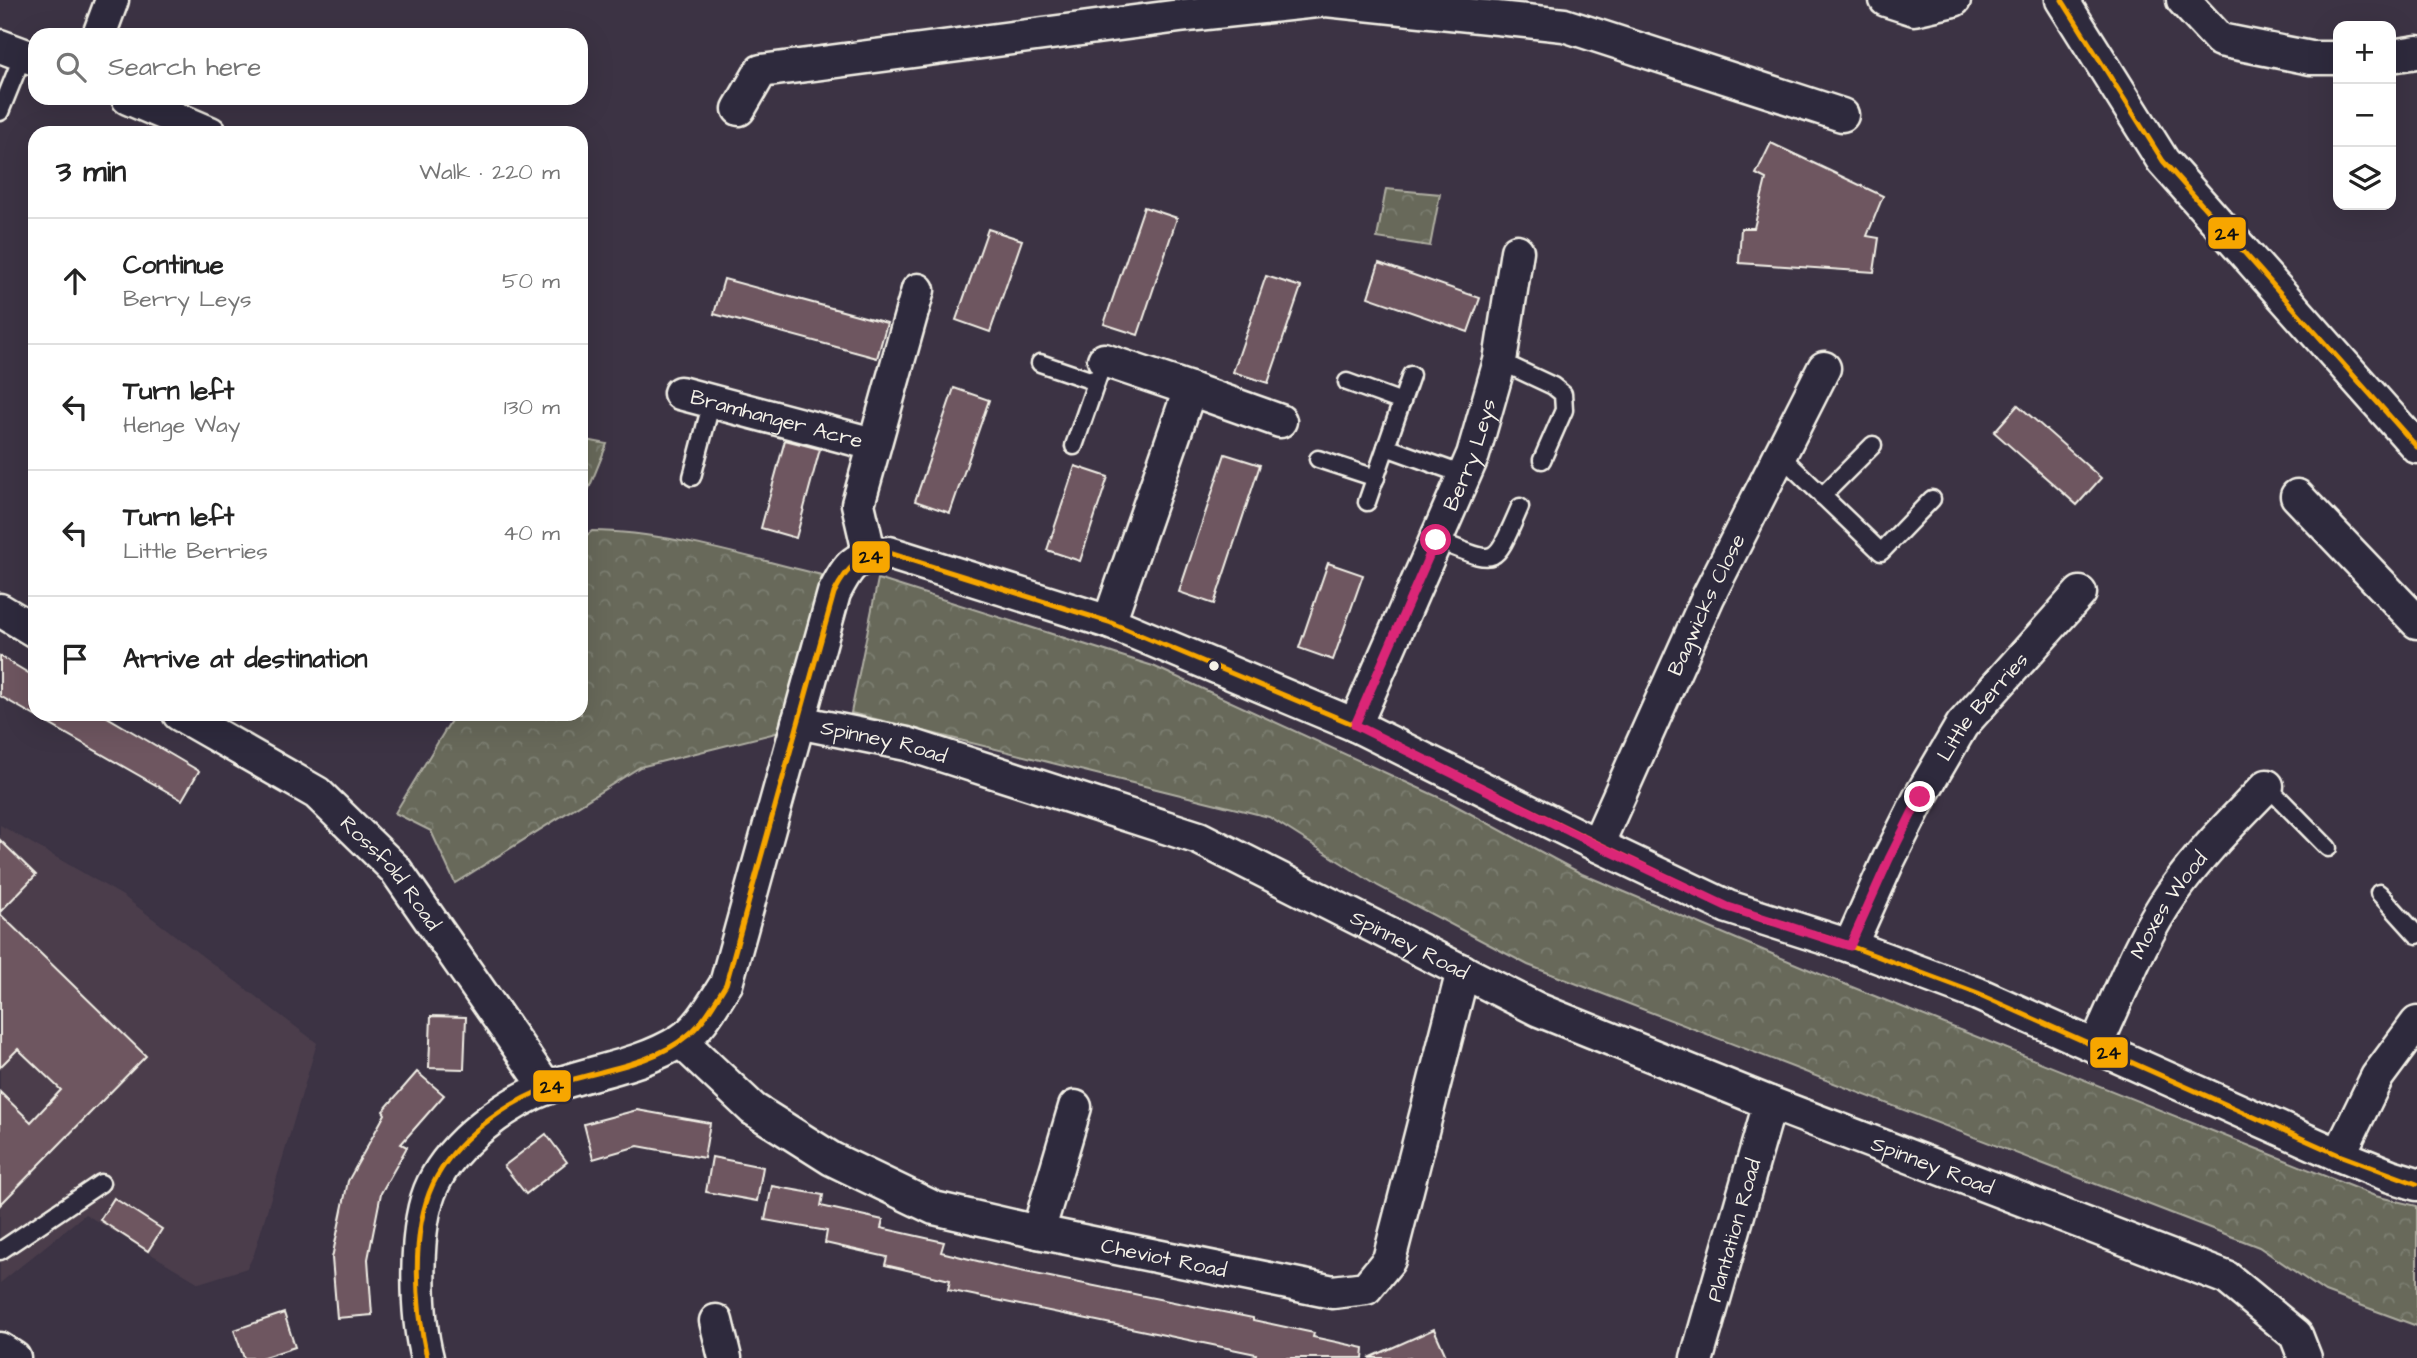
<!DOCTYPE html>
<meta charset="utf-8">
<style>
body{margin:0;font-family:"Architects Daughter",sans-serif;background:#f6f6f6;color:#222}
.controls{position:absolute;right:21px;top:21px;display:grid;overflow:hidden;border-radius:14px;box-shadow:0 7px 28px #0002}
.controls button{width:63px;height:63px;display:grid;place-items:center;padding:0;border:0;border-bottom:2px solid #e0e0e0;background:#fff;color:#222;font:35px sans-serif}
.stop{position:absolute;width:21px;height:21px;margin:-16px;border:5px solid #db2777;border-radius:50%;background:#fff}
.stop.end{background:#db2777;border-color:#fff;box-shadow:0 2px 7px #0008}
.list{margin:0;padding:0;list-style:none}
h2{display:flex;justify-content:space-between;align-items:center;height:91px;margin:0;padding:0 28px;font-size:30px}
h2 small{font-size:23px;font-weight:400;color:#767676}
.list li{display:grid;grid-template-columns:46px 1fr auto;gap:21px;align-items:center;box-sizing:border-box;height:126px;padding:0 28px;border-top:2px solid #e0e0e0}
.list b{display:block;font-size:26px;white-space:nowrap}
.list p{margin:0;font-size:23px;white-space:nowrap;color:#767676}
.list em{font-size:23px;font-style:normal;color:#767676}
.icon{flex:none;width:38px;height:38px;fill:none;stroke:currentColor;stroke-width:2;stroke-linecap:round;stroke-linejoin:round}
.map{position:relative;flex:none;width:2417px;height:1358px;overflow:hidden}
.search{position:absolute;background:#fff;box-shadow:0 7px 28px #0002;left:28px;top:28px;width:560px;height:77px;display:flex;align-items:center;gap:18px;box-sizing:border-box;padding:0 24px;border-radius:21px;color:#767676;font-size:26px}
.panel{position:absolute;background:#fff;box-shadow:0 7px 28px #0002;left:28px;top:126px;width:560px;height:595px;border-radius:21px}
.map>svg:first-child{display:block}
</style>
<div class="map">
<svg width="2417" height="1358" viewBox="0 0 2417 1358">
<defs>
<pattern id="forest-crowns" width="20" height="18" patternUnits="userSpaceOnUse" patternTransform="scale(1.75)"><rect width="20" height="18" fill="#67695a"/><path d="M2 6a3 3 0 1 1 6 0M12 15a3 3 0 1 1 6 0" fill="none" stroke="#7d7f72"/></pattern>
</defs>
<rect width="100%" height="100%" fill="#3c3344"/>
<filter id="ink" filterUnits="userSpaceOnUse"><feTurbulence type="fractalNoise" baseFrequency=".0143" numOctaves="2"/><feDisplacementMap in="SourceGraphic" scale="14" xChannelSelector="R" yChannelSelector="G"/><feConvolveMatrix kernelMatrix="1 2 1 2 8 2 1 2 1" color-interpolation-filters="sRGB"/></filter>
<g filter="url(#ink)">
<!-- built -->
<path fill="#4b3e4c" d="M 0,825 L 123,896 L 317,1043 L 254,1254 L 247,1268 L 199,1283 L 85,1214 L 0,1283 Z"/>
<!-- forest -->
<g fill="url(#forest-crowns)" stroke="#aeada1" stroke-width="2">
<path d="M 1386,189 L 1440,194 L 1430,246 L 1377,238 Z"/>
<path d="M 581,439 L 607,444 L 581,508 Z"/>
<path d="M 592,531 C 666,531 750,558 822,575 L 788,730 L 640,767 L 455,883 L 431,831 L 395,813 L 455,714 L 581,714 L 581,540 Z"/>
<path d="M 878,579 L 1153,666 L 1449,802 L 1582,874 L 1822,975 L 2375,1196 L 2417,1206 L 2417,1326 L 2325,1292 L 2259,1247 L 1528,965 L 1378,886 L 1269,817 L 851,713 Z"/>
</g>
<!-- building -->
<g fill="#6e5660" stroke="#f4f1e8" stroke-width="2">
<path d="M 1771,143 L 1883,196 L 1867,236 L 1879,238 L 1874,272 L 1739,263 L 1741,228 L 1754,228 L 1766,179 L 1756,174 Z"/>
<path d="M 1144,207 L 1177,218 L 1138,335 L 1104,324 Z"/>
<path d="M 988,229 L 1022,240 L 990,332 L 956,320 Z"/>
<path d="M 1379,263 L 1480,298 L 1468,332 L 1368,297 Z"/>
<path d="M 1266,276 L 1301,287 L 1268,383 L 1233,372 Z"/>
<path d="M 724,279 L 887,323 L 877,358 L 714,314 Z"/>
<path d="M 954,388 L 989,400 L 950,513 L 915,501 Z"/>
<path d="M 2018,405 L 2101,478 L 2077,505 L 1994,432 Z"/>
<path d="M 785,440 L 820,449 L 796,538 L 761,528 Z"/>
<path d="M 1225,454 L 1260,465 L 1214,604 L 1179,592 Z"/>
<path d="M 1075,466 L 1108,477 L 1080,561 L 1047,550 Z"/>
<path d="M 1328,563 L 1363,575 L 1333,660 L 1299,648 Z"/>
<path d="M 0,656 L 35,677 L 35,714 L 102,714 L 199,771 L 182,800 L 0,696 Z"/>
<path d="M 0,840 L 36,875 L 0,912 Z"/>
<path d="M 0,914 L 146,1056 L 0,1205 L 0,1092 L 31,1122 L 61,1090 L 18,1049 L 0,1067 Z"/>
<path d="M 431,1016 L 466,1017 L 464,1069 L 429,1068 Z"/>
<path d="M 417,1072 L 444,1095 L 401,1144 L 407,1147 L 381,1193 L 368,1259 L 372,1315 L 337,1318 L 332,1258 L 348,1181 L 385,1114 L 383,1111 Z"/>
<path d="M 637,1110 L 710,1123 L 704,1158 L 638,1146 L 593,1159 L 584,1124 Z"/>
<path d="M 546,1134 L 567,1162 L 526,1194 L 504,1166 Z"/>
<path d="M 712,1157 L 763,1167 L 757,1201 L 706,1192 Z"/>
<path d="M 772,1186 L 823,1195 L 821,1206 L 883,1220 L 881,1228 L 944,1242 L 941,1252 L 1006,1268 L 1253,1318 L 1253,1320 L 1314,1333 L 1313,1337 L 1364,1348 L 1363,1358 L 1255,1358 L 1256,1354 L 948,1290 L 950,1280 L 885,1265 L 887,1257 L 825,1243 L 827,1231 L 765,1220 Z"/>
<path d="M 114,1198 L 162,1229 L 148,1251 L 100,1220 Z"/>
<path d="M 284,1313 L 295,1347 L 261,1358 L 244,1358 L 234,1330 Z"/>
<path d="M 1434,1329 L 1447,1358 L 1369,1358 Z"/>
</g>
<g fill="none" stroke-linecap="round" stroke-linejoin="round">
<defs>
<g id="service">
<path d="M 0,112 L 23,55"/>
<path d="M 1500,361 L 1553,386 L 1563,394 L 1564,410 L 1542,460"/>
<path d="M 1040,363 L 1096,382"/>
<path d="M 1347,382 L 1402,402"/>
<path d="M 1074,446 L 1104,360"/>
<path d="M 1386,447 L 1411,375"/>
<path d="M 1780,455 L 1881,552 L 1932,499"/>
<path d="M 1318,459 L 1376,478"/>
<path d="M 692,477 L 712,401"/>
<path d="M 1822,496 L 1873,445"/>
<path d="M 1367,502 L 1386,447 L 1464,475"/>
<path d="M 1436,540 C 1499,564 1492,570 1520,507"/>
<path d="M 2267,786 L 2328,848"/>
<path d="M 2379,893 L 2417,935"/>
<path d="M 0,1251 L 101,1183"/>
</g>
<g id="minor">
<path d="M 1886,0 L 1914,9 L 1954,0"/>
<path d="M 2062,0 L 2163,161 L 2417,447"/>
<path d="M 2183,0 L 2220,40 L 2311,58 L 2338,58"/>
<path d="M 99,35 L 112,0"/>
<path d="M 0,46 L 35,59"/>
<path d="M 2391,56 L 2417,52"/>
<path d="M 128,98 L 210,133"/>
<path d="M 739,109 L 761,71 L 1180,16 L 1326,0 L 1564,25 L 1842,115"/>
<path d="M 1104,360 L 1190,389 L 1109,622"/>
<path d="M 1190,389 L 1280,421"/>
<path id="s1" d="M 680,393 L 873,444"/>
<path d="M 2297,496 L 2417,622"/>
<path d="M 870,556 L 858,504 L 918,290"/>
<path d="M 0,610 L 35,631"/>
<path id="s2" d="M 179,714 L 317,793 L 395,869 L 547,1088"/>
<path id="s3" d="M 798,722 L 907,744 L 1199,838 L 1539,1010 L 1770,1103 L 2227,1278 L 2296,1335 L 2305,1358"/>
<path id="s4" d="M 1355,725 L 1473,455 L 1500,361 L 1517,251"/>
<path id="s5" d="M 1597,845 L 1708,597 L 1824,368"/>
<path id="s6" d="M 1850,946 L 1889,859 L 1920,797 L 1962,725 L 2080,593"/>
<path id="s7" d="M 681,1041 L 753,1109 L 832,1159 L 934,1208 L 1038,1232 L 1333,1292 L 1366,1288 L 1389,1260 L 1463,971"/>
<path id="s8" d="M 2096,1045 C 2120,995 2139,941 2171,895 C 2199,855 2233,821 2267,786"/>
<path d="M 2339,1155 L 2377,1077 L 2417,1023"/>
<path d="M 1038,1232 L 1075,1107"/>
<path d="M 716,1321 L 725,1358"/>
<path d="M 0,1349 L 14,1358"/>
<path d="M 427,1358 C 416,1316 413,1224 433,1184 C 453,1143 506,1103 549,1087 C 592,1071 640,1066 680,1041 C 700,1029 713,1004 726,984 L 834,593 C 850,562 853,558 889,553 L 1109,622 L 1355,725 L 1597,845 L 1728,907 L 1850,946 L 1978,994 L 2339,1155 L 2391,1176 L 2417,1184"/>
<path id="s9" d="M 1697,1358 L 1770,1103"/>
</g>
</defs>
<!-- service casing -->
<use href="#service" stroke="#f4f1e8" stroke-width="21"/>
<!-- minor casing -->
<use href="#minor" stroke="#f4f1e8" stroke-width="37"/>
<!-- service -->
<use href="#service" stroke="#2f2a3d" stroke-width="16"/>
<!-- minor -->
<use href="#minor" stroke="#2f2a3d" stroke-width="32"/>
<defs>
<g id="bus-1">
<path d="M 2062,0 L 2163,161 L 2417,447"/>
<path d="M 427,1358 C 416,1307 410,1233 433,1184 C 454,1140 504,1104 549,1087 C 594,1070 650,1067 688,1035 C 704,1022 715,1002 726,984 L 834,593 C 849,564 857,558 889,553 L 1109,622 L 1355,725 L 1728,907 L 1850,946 L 1978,994 L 2339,1155 L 2417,1184"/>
</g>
</defs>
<!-- bus-1 casing -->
<use href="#bus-1" stroke="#2f2a3d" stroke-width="10"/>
<!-- bus-1 -->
<use href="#bus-1" stroke="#f7a600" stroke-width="5"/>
</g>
</g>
<g fill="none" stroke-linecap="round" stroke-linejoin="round" filter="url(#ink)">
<!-- route -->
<path stroke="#db2777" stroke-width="9" d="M 1436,540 L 1355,725 L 1597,845 L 1728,907 L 1850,946 L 1889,859 L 1920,797"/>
</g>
<!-- markers -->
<circle fill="#f4f1e8" stroke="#2f2a3d" stroke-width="2.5" cx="1214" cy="666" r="6"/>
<g text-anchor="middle" stroke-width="5" stroke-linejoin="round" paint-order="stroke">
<!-- street labels -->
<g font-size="21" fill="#f4f1e8" stroke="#2f2a3d">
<text dy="7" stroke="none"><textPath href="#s1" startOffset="100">Bramhanger Acre</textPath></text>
<text dy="7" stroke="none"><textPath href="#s4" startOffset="294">Berry Leys</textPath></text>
<text dy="7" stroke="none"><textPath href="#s5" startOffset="264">Bagwicks Close</textPath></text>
<text dy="7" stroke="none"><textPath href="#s6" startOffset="275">Little Berries</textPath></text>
<text dy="7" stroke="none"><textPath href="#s3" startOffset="88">Spinney Road</textPath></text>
<text dy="7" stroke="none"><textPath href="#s2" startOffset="268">Rossfold Road</textPath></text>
<text dy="7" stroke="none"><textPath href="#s8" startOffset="158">Moxes Wood</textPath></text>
<text dy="7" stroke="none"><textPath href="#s3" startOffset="654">Spinney Road</textPath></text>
<text dy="7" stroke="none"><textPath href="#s3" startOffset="1222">Spinney Road</textPath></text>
<text dy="7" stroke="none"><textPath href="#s9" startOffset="133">Plantation Road</textPath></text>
<text dy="7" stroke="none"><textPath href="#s7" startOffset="541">Cheviot Road</textPath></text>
</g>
</g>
<g stroke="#2f2a3d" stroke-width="2.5">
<rect x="2207" y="216" width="40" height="34" rx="7" fill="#f7a600"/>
<rect x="851" y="540" width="40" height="34" rx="7" fill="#f7a600"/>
<rect x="2089" y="1036" width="40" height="33" rx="7" fill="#f7a600"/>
<rect x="532" y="1069" width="40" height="34" rx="7" fill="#f7a600"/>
</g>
<g font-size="19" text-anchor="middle" font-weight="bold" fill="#111">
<text x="2227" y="240">24</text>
<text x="871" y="563">24</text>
<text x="2109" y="1059">24</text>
<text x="552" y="1093">24</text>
</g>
</svg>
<div class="controls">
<button>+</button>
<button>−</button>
<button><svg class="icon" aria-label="layers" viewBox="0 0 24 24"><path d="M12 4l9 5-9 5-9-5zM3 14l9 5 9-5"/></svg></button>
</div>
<div class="stop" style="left:1436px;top:540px"></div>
<div class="stop end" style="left:1920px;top:797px"></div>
<div class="search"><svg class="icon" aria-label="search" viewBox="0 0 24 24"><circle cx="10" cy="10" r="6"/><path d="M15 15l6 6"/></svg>Search here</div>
<section class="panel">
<h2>3 min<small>Walk · 220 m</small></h2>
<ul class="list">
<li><svg class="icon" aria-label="ahead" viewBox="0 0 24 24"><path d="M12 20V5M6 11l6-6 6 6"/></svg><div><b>Continue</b><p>Berry Leys</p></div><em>50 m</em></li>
<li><svg class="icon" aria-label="left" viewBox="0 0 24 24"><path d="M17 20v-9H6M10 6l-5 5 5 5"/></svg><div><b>Turn left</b><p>Henge Way</p></div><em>130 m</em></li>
<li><svg class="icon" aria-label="left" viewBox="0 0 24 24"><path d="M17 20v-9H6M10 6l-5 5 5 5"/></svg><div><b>Turn left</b><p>Little Berries</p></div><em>40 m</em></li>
<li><svg class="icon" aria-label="arrive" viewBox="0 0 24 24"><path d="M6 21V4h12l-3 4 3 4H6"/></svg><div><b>Arrive at destination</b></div></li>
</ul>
</section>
</div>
